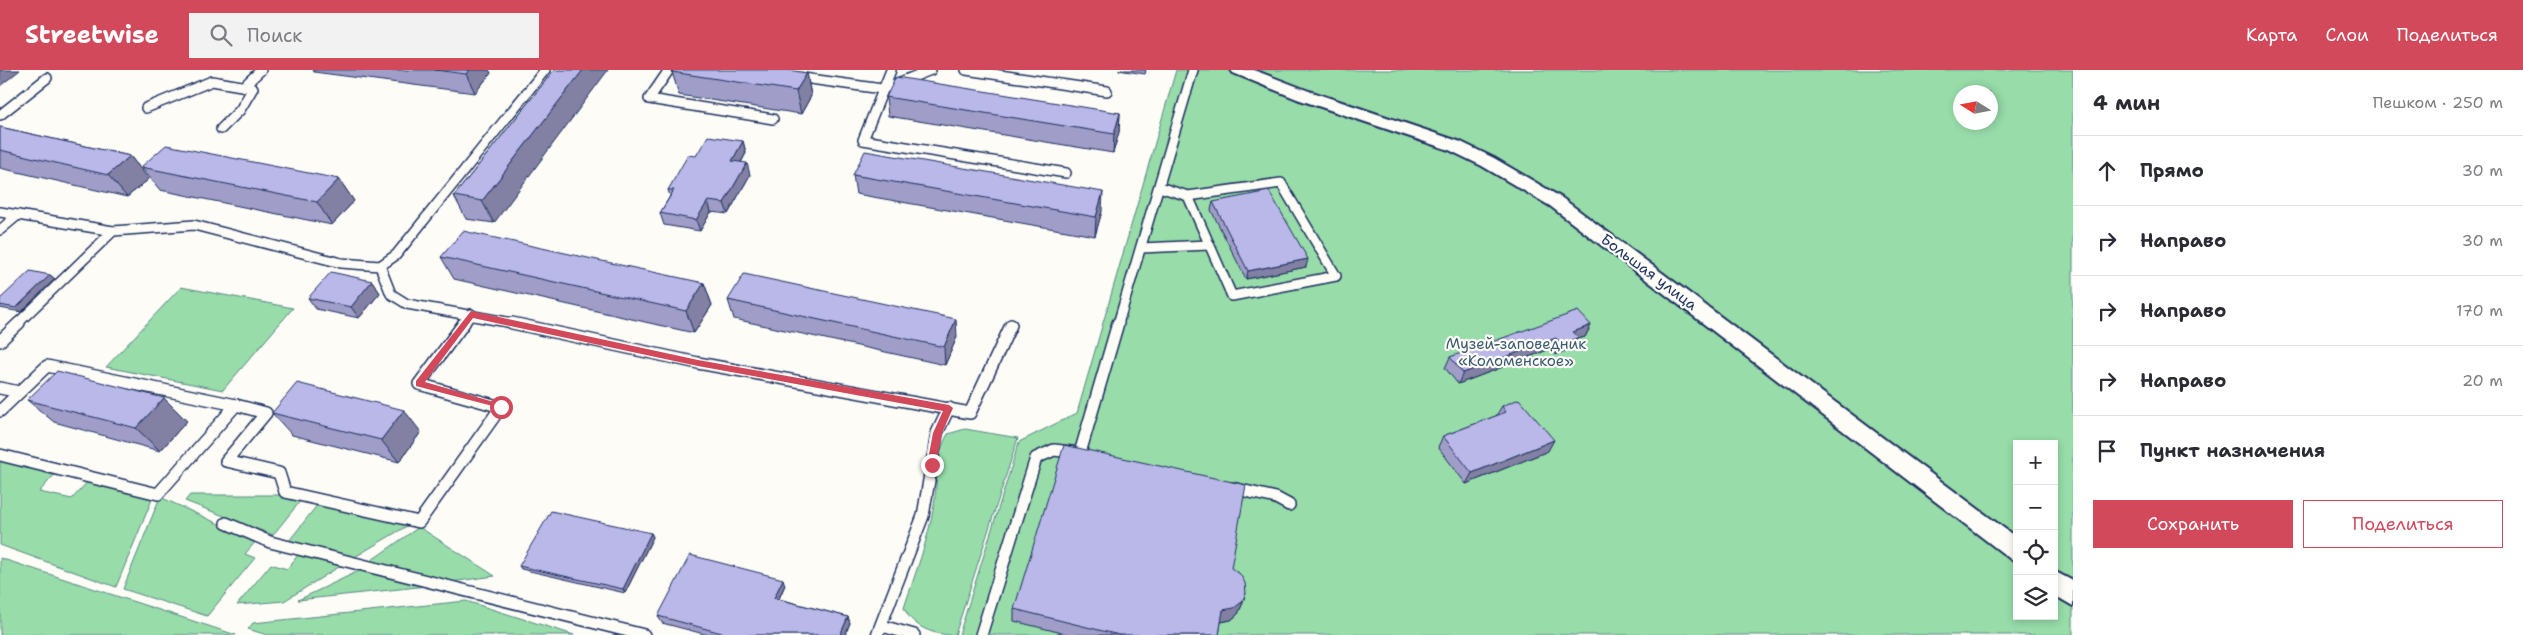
<!DOCTYPE html>
<html lang="ru">
<meta charset="utf-8">
<style>
body{margin:0;font-family:"Shantell Sans",sans-serif;background:#f2f2f3;color:#2b2b33}
.controls{position:absolute;right:15px;bottom:15px;display:grid;overflow:hidden;border-radius:0px;box-shadow:0 2px 8px #0003}
.controls button{width:45px;height:45px;display:grid;place-items:center;padding:0;border:0;border-bottom:1px solid #e1e1e2;background:#fff;color:#2b2b33;font:25px sans-serif}
.compass{position:absolute;left:1953px;top:15px;width:45px;height:45px;border-radius:50%;background:#fff;box-shadow:0 2px 8px #0003;rotate:281deg}
.stop{position:absolute;width:15px;height:15px;margin:-11px;border:4px solid #d1495b;border-radius:50%;background:#fff}
.stop.end{background:#d1495b;border-color:#fff;box-shadow:0 1px 5px #0008}
.list{margin:0;padding:0;list-style:none}
h2{display:flex;justify-content:space-between;align-items:center;height:65px;margin:0;padding:0 20px;font-size:21px}
h2 small{font-size:16px;font-weight:400;color:#7c7c81}
.list li{display:grid;grid-template-columns:32px 1fr auto;gap:15px;align-items:center;box-sizing:border-box;height:70px;padding:0 20px;border-top:1px solid #e1e1e2}
.list b{display:block;font-size:19px;white-space:nowrap}
.list em{font-size:16px;font-style:normal;color:#7c7c81}
.actions{display:flex;gap:10px;padding:15px 20px}
.actions a{flex:1;padding:11px 0;border:1px solid #d1495b;border-radius:0px;text-align:center;font-size:18px;color:#d1495b}
.actions .main{background:#d1495b;color:#fff}
.icon{flex:none;width:28px;height:28px;fill:none;stroke:currentColor;stroke-width:2;stroke-linecap:round;stroke-linejoin:round}
.map{position:relative;flex:none;width:2073px;height:565px;overflow:hidden}
header{display:flex;align-items:center;gap:30px;box-sizing:border-box;height:70px;padding:0 25px;background:#d1495b;color:#fff}
header strong{font-size:24px}
nav{display:flex;gap:28px;margin-inline-start:auto;font-size:18px}
.search{width:350px;height:45px;background:#f2f2f3;display:flex;align-items:center;gap:12px;box-sizing:border-box;padding:0 18px;border-radius:0px;color:#7c7c81;font-size:19px}
main{display:flex}
aside{flex:1;background:#fff}
.map>svg:first-child{display:block}
</style>
<header>
<strong>Streetwise</strong>
<div class="search"><svg class="icon" aria-label="search" viewBox="0 0 24 24"><circle cx="10" cy="10" r="6"/><path d="M15 15l6 6"/></svg>Поиск</div>
<nav><a>Карта</a><a>Слои</a><a>Поделиться</a></nav>
</header>
<main>
<div class="map">
<svg width="2073" height="565" viewBox="0 0 2073 565">
<rect width="100%" height="100%" fill="#fdfcf7"/>
<filter id="ink" filterUnits="userSpaceOnUse"><feTurbulence type="fractalNoise" baseFrequency=".02" numOctaves="2"/><feDisplacementMap in="SourceGraphic" scale="10" xChannelSelector="R" yChannelSelector="G"/><feConvolveMatrix kernelMatrix="1 2 1 2 8 2 1 2 1" color-interpolation-filters="sRGB"/></filter>
<g filter="url(#ink)">
<!-- green -->
<g fill="#97dca9" stroke="#598684" fill-rule="evenodd">
<path d="M 1176,0 L 2073,0 L 2073,565 L 959,565 L 1019,372 L 1077,343 ZM 1960,22 L 1990,22 L 1990,52 L 1960,52 ZM 2017,374 L 2054,374 L 2054,546 L 2017,546 Z"/>
<path d="M 181,217 L 293,238 L 223,320 L 106,297 Z"/>
<path d="M 965,359 L 1018,368 L 955,565 C 934,565 913,558 904,538 C 915,504 928,471 934,435 C 938,410 935,386 948,364 Z"/>
<path d="M 0,388 L 56,403 L 39,422 L 72,429 L 88,411 L 153,427 L 116,517 L 0,475 Z"/>
<path d="M 190,425 L 279,425 L 301,430 L 273,465 L 185,431 Z"/>
<path d="M 160,427 L 256,471 L 245,484 L 255,488 L 207,546 L 123,519 Z"/>
<path d="M 318,434 L 412,453 L 353,488 L 289,471 Z"/>
<path d="M 419,457 L 495,506 L 450,512 L 369,492 Z"/>
<path d="M 298,485 L 342,495 L 284,531 L 237,535 L 271,494 L 287,499 Z"/>
<path d="M 0,488 L 236,565 L 0,565 Z"/>
<path d="M 363,499 L 427,516 L 298,530 Z"/>
<path d="M 466,531 L 574,565 L 267,565 L 248,559 L 253,553 Z"/>
</g>
<g fill="none" stroke-linecap="round" stroke-linejoin="round">
<defs>
<g id="lane-far1">
<path d="M 669,0 L 649,29 L 773,49"/>
<path d="M 891,0 L 863,70 L 1066,103"/>
<path d="M 966,0 L 1107,21"/>
<path d="M 796,7 L 882,19 L 931,0"/>
<path d="M 244,16 L 261,0"/>
<path d="M 146,38 L 212,11 L 253,18 L 240,40 L 221,59"/>
<path d="M 0,45 L 47,8"/>
<path d="M 1281,113 L 1336,206 L 1232,226 L 1188,126 Z"/>
<path d="M 1159,117 L 1188,126"/>
<path d="M 0,142 L 113,161 L 194,155 L 341,193 L 380,196 L 396,185 L 545,0"/>
<path d="M 0,160 L 18,145"/>
<path d="M 1141,178 L 1209,175"/>
<path d="M 380,196 L 391,224 L 407,234 L 518,254"/>
<path d="M 17,254 L 113,161"/>
<path d="M 464,254 L 471,244"/>
<path d="M 1118,254 L 1193,0"/>
</g>
<g id="lane">
<path d="M 512,253 L 698,293 L 970,343 L 1011,255"/>
<path d="M 0,271 L 19,253"/>
<path d="M 0,318 L 19,322"/>
<path d="M 0,341 L 47,296 L 236,335 L 266,343 L 226,391 L 279,403 L 285,422 L 419,452 L 501,337 L 419,314 L 464,253"/>
<path d="M 0,385 L 158,424 L 236,335"/>
<path d="M 1232,418 L 1276,428 L 1289,435"/>
<path d="M 226,453 L 270,472 L 644,565"/>
<path d="M 882,556 L 914,565"/>
<path d="M 877,565 L 923,446 L 937,363 L 949,338"/>
<path d="M 981,565 L 1036,388 L 1054,380 L 1080,383 L 1118,253"/>
</g>
<g id="street">
<path d="M 1231,0 L 1254,0 L 1309,21 L 1461,72 L 1494,88 L 1562,128 L 2017,468 L 2017,491 L 2009,488 L 1550,136 L 1482,96 L 1449,80 L 1297,29 L 1233,3 Z"/>
<path d="M 2054,501 L 2073,511 L 2073,536 L 2054,525 Z"/>
</g>
</defs>
<!-- lane-far1 casing -->
<use href="#lane-far1" stroke="#1b2f5e" stroke-width="12"/>
<!-- lane casing -->
<use href="#lane" stroke="#1b2f5e" stroke-width="14"/>
<!-- street casing -->
<use href="#street" stroke="#1b2f5e" stroke-width="4"/>
<!-- lane-far1 -->
<use href="#lane-far1" stroke="#fdfcf7" stroke-width="9"/>
<!-- lane -->
<use href="#lane" stroke="#fdfcf7" stroke-width="11"/>
<!-- street -->
<use href="#street" fill="#fdfcf7" fill-rule="evenodd"/>
</g>
<!-- wall -->
<g fill="#a09dc8" stroke="#1b2f5e">
<path d="M 313,0 L 489,0 L 491,3 L 475,23 L 314,2 Z"/>
<path d="M 554,0 L 494,153 L 466,149 L 454,126 Z"/>
<path d="M 1118,0 L 1146,0 L 1145,4 Z"/>
<path d="M 672,2 L 807,3 L 811,26 L 801,44 L 679,25 Z"/>
<path d="M 886,27 L 1120,43 L 1119,62 L 1113,83 L 888,46 Z"/>
<path d="M 0,57 L 130,86 L 149,109 L 127,127 L 0,98 Z"/>
<path d="M 743,71 L 746,83 L 741,93 L 750,105 L 728,144 L 711,142 L 700,161 L 664,155 L 660,143 L 670,126 L 668,120 L 696,86 Z"/>
<path d="M 141,97 L 339,109 L 354,131 L 332,155 L 160,120 Z"/>
<path d="M 853,105 L 1102,141 L 1095,166 L 856,124 Z"/>
<path d="M 1213,132 L 1306,197 L 1246,209 L 1211,140 Z"/>
<path d="M 441,187 L 704,213 L 712,235 L 694,263 L 454,209 Z"/>
<path d="M 50,205 L 55,209 L 21,242 L 0,238 L 0,229 Z"/>
<path d="M 372,211 L 380,223 L 359,248 L 316,239 L 308,228 Z"/>
<path d="M 728,230 L 957,267 L 945,295 L 734,249 Z"/>
<path d="M 1591,255 L 1585,267 L 1577,269 L 1572,278 L 1555,285 L 1550,279 L 1458,314 L 1445,298 L 1450,287 Z"/>
<path d="M 164,328 L 187,351 L 160,381 L 54,352 L 27,330 Z"/>
<path d="M 1502,336 L 1548,381 L 1466,414 L 1438,377 L 1443,366 L 1496,346 Z"/>
<path d="M 272,343 L 421,362 L 399,392 L 292,365 Z"/>
<path d="M 651,463 L 653,467 L 625,523 L 521,499 L 519,496 Z"/>
<path d="M 1231,498 L 1242,535 L 1238,544 L 1231,550 L 1221,552 L 1219,565 L 1070,565 L 1014,551 L 1014,539 Z"/>
<path d="M 785,515 L 779,529 L 848,547 L 850,553 L 845,565 L 708,565 L 662,553 L 658,546 Z"/>
</g>
<!-- shaded-wall -->
<g fill="#8280a3" stroke="#1b2f5e">
<path d="M 0,0 L 20,0 L 0,16 Z"/>
<path d="M 469,0 L 489,0 L 491,3 L 475,23 L 466,4 Z"/>
<path d="M 583,0 L 608,0 L 494,153 L 482,131 Z"/>
<path d="M 807,3 L 811,26 L 801,44 L 796,21 Z"/>
<path d="M 1120,43 L 1119,62 L 1113,83 L 1114,64 Z"/>
<path d="M 743,71 L 746,83 L 735,103 L 732,91 Z"/>
<path d="M 130,86 L 149,109 L 127,127 L 108,105 Z"/>
<path d="M 747,93 L 750,105 L 728,144 L 724,133 Z"/>
<path d="M 339,109 L 354,131 L 332,155 L 317,132 Z"/>
<path d="M 1103,122 L 1102,141 L 1095,166 L 1096,147 Z"/>
<path d="M 708,131 L 711,142 L 700,161 L 696,150 Z"/>
<path d="M 1308,189 L 1306,197 L 1246,209 L 1248,201 Z"/>
<path d="M 50,205 L 55,209 L 21,242 L 16,238 Z"/>
<path d="M 372,211 L 380,223 L 359,248 L 351,237 Z"/>
<path d="M 704,213 L 712,235 L 694,263 L 686,241 Z"/>
<path d="M 956,249 L 957,267 L 945,295 L 944,277 Z"/>
<path d="M 1591,255 L 1585,267 L 1577,269 L 1572,278 L 1555,285 L 1561,274 L 1573,262 Z"/>
<path d="M 1556,268 L 1550,279 L 1458,314 L 1463,303 Z"/>
<path d="M 164,328 L 187,351 L 160,381 L 136,358 Z"/>
<path d="M 404,340 L 421,362 L 399,392 L 381,370 Z"/>
<path d="M 1554,370 L 1548,381 L 1466,414 L 1472,403 Z"/>
<path d="M 651,463 L 653,467 L 625,523 L 623,519 Z"/>
<path d="M 783,509 L 785,515 L 776,534 L 774,528 Z"/>
<path d="M 1246,523 L 1242,535 L 1238,544 L 1231,550 L 1220,552 L 1223,540 Z"/>
<path d="M 848,547 L 850,553 L 845,565 L 840,565 Z"/>
</g>
<!-- building -->
<g fill="#bab7e9" stroke="#1b2f5e">
<path d="M 435,0 L 469,0 L 466,4 Z"/>
<path d="M 554,0 L 583,0 L 482,131 L 454,126 Z"/>
<path d="M 674,0 L 788,0 L 807,3 L 796,21 L 672,2 Z"/>
<path d="M 896,7 L 1120,43 L 1114,64 L 886,27 Z"/>
<path d="M 0,57 L 130,86 L 108,105 L 0,80 Z"/>
<path d="M 708,66 L 743,71 L 732,91 L 747,93 L 724,133 L 708,131 L 696,150 L 660,143 L 674,120 L 668,120 L 688,85 L 696,86 Z"/>
<path d="M 166,75 L 339,109 L 317,132 L 141,97 Z"/>
<path d="M 865,81 L 1103,122 L 1096,147 L 853,105 Z"/>
<path d="M 1269,121 L 1308,189 L 1248,201 L 1213,132 Z"/>
<path d="M 463,161 L 704,213 L 686,241 L 441,187 Z"/>
<path d="M 30,201 L 50,205 L 16,238 L 0,235 L 0,229 Z"/>
<path d="M 331,202 L 372,211 L 351,237 L 308,228 Z"/>
<path d="M 744,204 L 956,249 L 944,277 L 728,230 Z"/>
<path d="M 1578,241 L 1591,255 L 1573,262 L 1579,267 L 1561,274 L 1556,268 L 1463,303 L 1450,287 Z"/>
<path d="M 57,301 L 164,328 L 136,358 L 27,330 Z"/>
<path d="M 297,313 L 404,340 L 381,370 L 272,343 Z"/>
<path d="M 1519,329 L 1554,370 L 1472,403 L 1443,366 L 1506,342 L 1502,336 Z"/>
<path d="M 1064,375 L 1246,415 L 1231,498 L 1240,504 L 1245,513 L 1246,523 L 1242,532 L 1234,538 L 1223,540 L 1219,565 L 1119,565 L 1014,539 Z"/>
<path d="M 551,441 L 651,463 L 623,519 L 519,496 Z"/>
<path d="M 690,485 L 783,509 L 774,528 L 848,547 L 840,565 L 729,565 L 658,546 Z"/>
</g>
</g>
<!-- route -->
<path fill="#d1495b" d="M 471,241 L 698,290 L 949,335 L 953,338 L 942,363 L 936,395 L 932,398 L 927,395 L 933,363 L 943,341 L 698,296 L 473,248 L 425,312 L 504,335 L 504,339 L 416,316 L 416,311 Z"/>
<g text-anchor="middle" stroke-width="4.5" stroke-linejoin="round" paint-order="stroke">
<!-- street labels -->
<g font-size="15" fill="#1b2f5e" stroke="#fdfcf7">
<text transform="translate(1649 202) rotate(37)" y="5">Большая улица</text>
</g>
<!-- park labels -->
<g font-size="15" fill="#3a5a71" stroke="#fdfcf7">
<text x="1516" y="279">Музей-заповедник<tspan x="1516" dy="17">«Коломенское»</tspan></text>
</g>
</g>
</svg>
<div class="controls">
<button>+</button>
<button>−</button>
<button><svg class="icon" aria-label="locate" viewBox="0 0 24 24"><circle cx="12" cy="12" r="6"/><path d="M12 2v4M12 18v4M2 12h4M18 12h4"/></svg></button>
<button><svg class="icon" aria-label="layers" viewBox="0 0 24 24"><path d="M12 4l9 5-9 5-9-5zM3 14l9 5 9-5"/></svg></button>
</div>
<svg class="compass" viewBox="-18 -18 36 36"><path d="M0-13l5 13h-10z" fill="#e53935"/><path d="M0 13l5-13h-10z" fill="#7c7c81"/></svg>
<div class="stop" style="left:501px;top:337px"></div>
<div class="stop end" style="left:932px;top:395px"></div>
</div>
<aside>
<h2>4 мин<small>Пешком · 250 m</small></h2>
<ul class="list">
<li><svg class="icon" aria-label="ahead" viewBox="0 0 24 24"><path d="M12 20V5M6 11l6-6 6 6"/></svg><div><b>Прямо</b></div><em>30 m</em></li>
<li><svg class="icon" aria-label="right" viewBox="0 0 24 24"><path d="M7 20v-9h11M14 6l5 5-5 5"/></svg><div><b>Направо</b></div><em>30 m</em></li>
<li><svg class="icon" aria-label="right" viewBox="0 0 24 24"><path d="M7 20v-9h11M14 6l5 5-5 5"/></svg><div><b>Направо</b></div><em>170 m</em></li>
<li><svg class="icon" aria-label="right" viewBox="0 0 24 24"><path d="M7 20v-9h11M14 6l5 5-5 5"/></svg><div><b>Направо</b></div><em>20 m</em></li>
<li><svg class="icon" aria-label="arrive" viewBox="0 0 24 24"><path d="M6 21V4h12l-3 4 3 4H6"/></svg><div><b>Пункт назначения</b></div></li>
</ul>
<div class="actions"><a class="main">Сохранить</a><a>Поделиться</a></div>
</aside>
</main>
